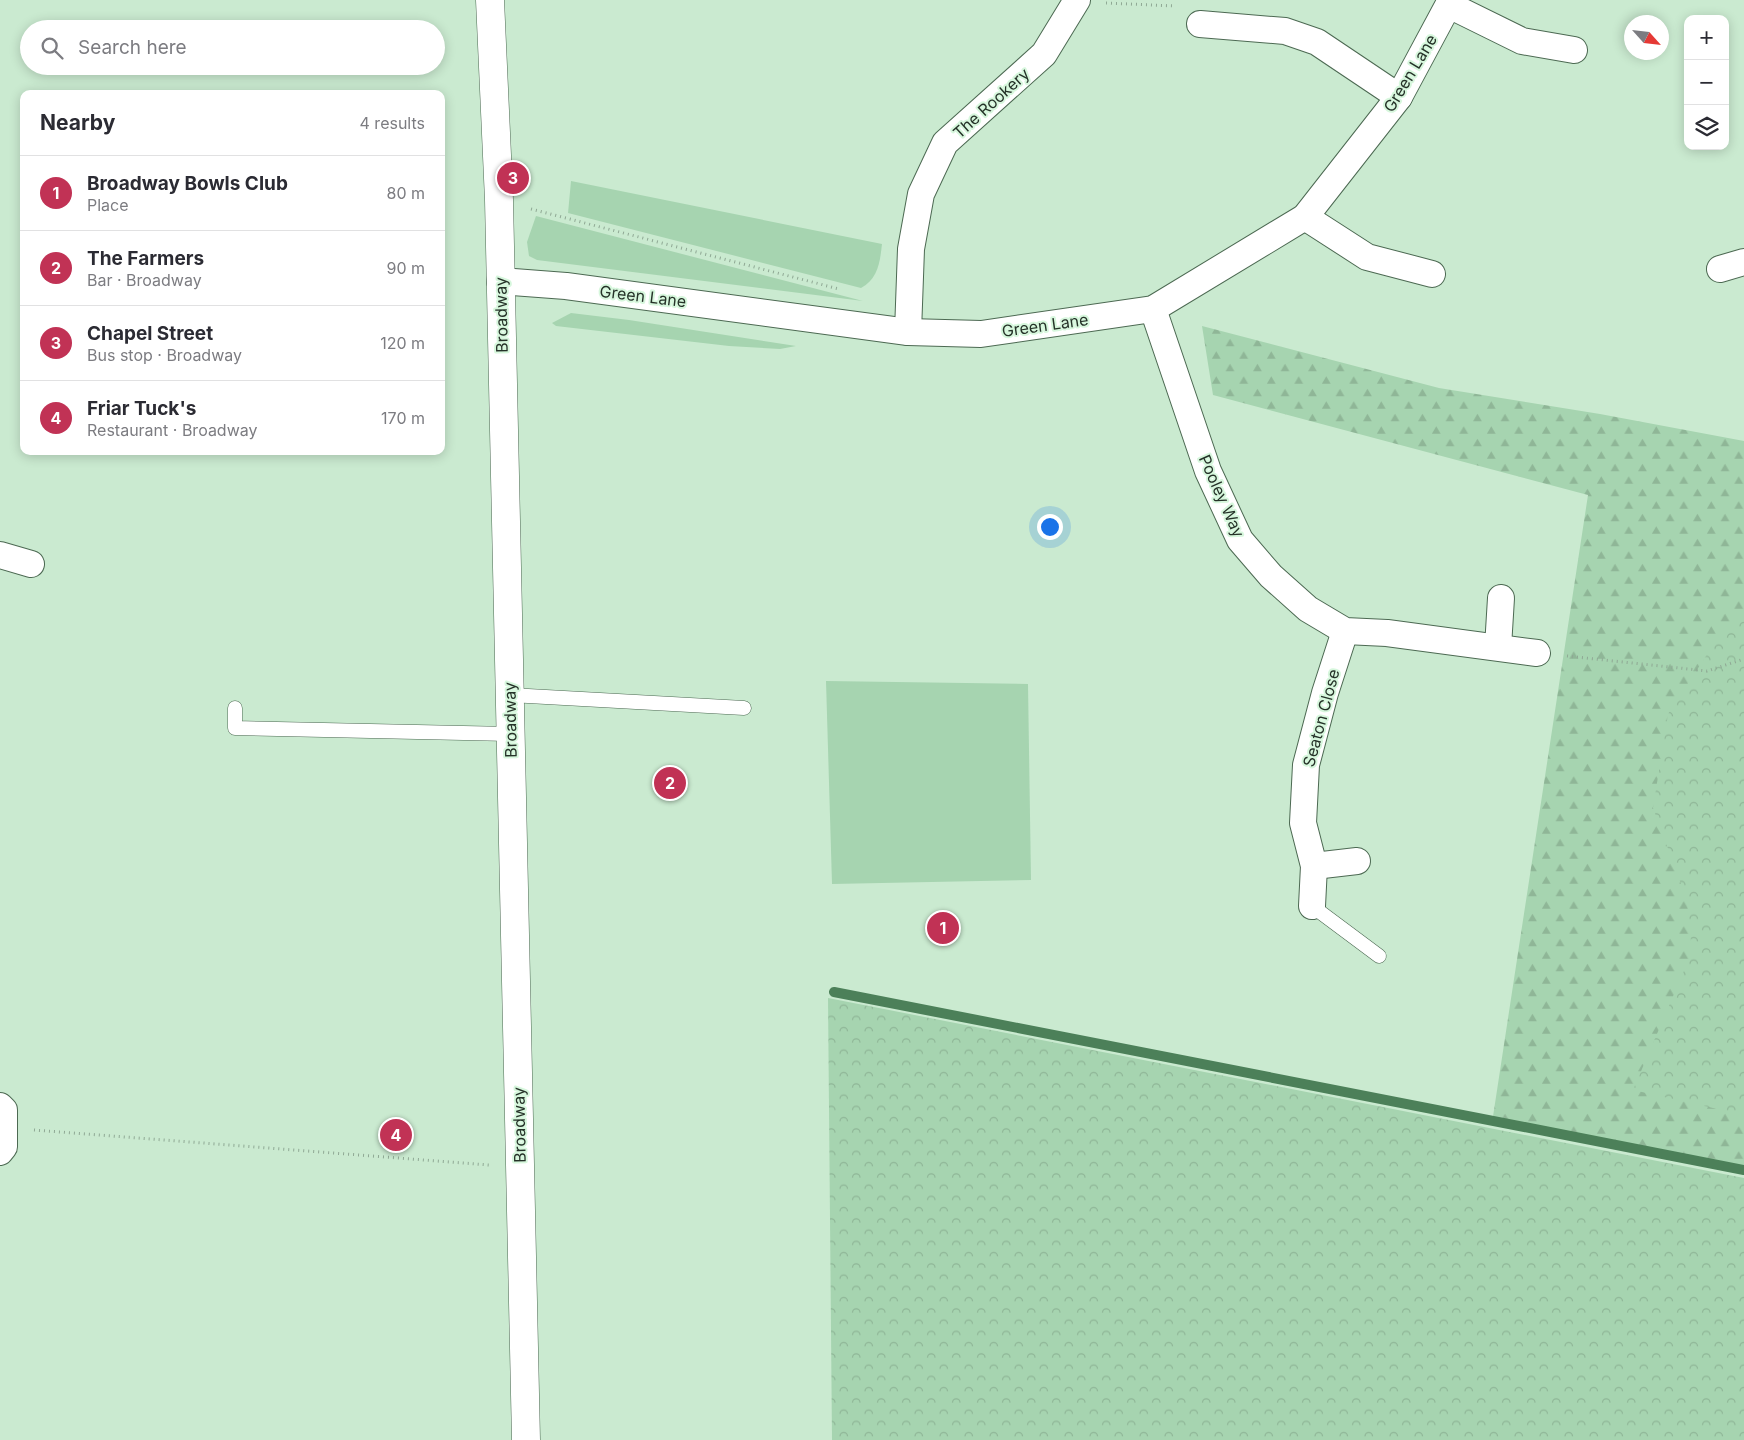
<!DOCTYPE html>
<meta charset="utf-8">
<style>
body{margin:0;font-family:Inter,sans-serif;background:#f2f2f3;color:#2b2b33}
.controls{position:absolute;right:15px;top:15px;display:grid;overflow:hidden;border-radius:10px;box-shadow:0 2px 12px #0003}
.controls button{width:45px;height:45px;display:grid;place-items:center;padding:0;border:0;border-bottom:1px solid #e1e1e2;background:#fff;color:#2b2b33;font:25px sans-serif}
.compass{position:absolute;left:1624px;top:15px;width:45px;height:45px;border-radius:50%;background:#fff;box-shadow:0 2px 12px #0003;rotate:117deg}
.you{position:absolute;left:1049px;top:526px;width:18px;height:18px;margin:-12px;border:4px solid #fff;border-radius:50%;background:#1a73e8;box-shadow:0 0 0 8px #1a73e833}
.badge{display:grid;place-items:center;width:32px;height:32px;border-radius:50%;background:#c13255;color:#fff;font-size:16px;font-weight:700}
.pin{position:absolute;translate:-50% -50%;border:2px solid #fff;box-shadow:0 1px 5px #0006}
.list{margin:0;padding:0;list-style:none}
h2{display:flex;justify-content:space-between;align-items:center;height:65px;margin:0;padding:0 20px;font-size:21px}
h2 small{font-size:16px;font-weight:400;color:#7c7c81}
.list li{display:grid;grid-template-columns:32px 1fr auto;gap:15px;align-items:center;box-sizing:border-box;height:75px;padding:0 20px;border-top:1px solid #e1e1e2}
.list b{display:block;font-size:19px;white-space:nowrap}
.list p{margin:0;font-size:16px;white-space:nowrap;color:#7c7c81}
.list em{font-size:16px;font-style:normal;color:#7c7c81}
.icon{flex:none;width:28px;height:28px;fill:none;stroke:currentColor;stroke-width:2;stroke-linecap:round;stroke-linejoin:round}
.map{position:relative;flex:none;width:1744px;height:1440px;overflow:hidden}
.search{position:absolute;background:#fff;box-shadow:0 2px 12px #0003;left:20px;top:20px;width:425px;height:55px;display:flex;align-items:center;gap:12px;box-sizing:border-box;padding:0 18px;border-radius:28px;color:#7c7c81;font-size:19px}
.panel{position:absolute;background:#fff;box-shadow:0 2px 12px #0003;left:20px;top:90px;width:425px;height:365px;border-radius:10px}
.map>svg:first-child{display:block}
</style>
<div class="map">
<svg width="1744" height="1440" viewBox="0 0 1744 1440">
<defs>
<pattern id="forest-firs" width="22" height="20" patternUnits="userSpaceOnUse" patternTransform="scale(1.25)"><rect width="22" height="20" fill="#a6d4b0"/><path d="M5 1l3.5 6h-7zM16 11l3.5 6h-7z" fill="#8fb697"/></pattern>
<pattern id="park-crowns" width="20" height="18" patternUnits="userSpaceOnUse" patternTransform="scale(1.25)"><rect width="20" height="18" fill="#a6d4b0"/><path d="M2 6a3 3 0 1 1 6 0M12 15a3 3 0 1 1 6 0" fill="none" stroke="#8fb697"/></pattern>
</defs>
<rect width="100%" height="100%" fill="#caead0"/>
<!-- grass -->
<g fill="#a6d4b0">
<path d="M 571,181 L 882,244 C 880,262 878,279 861,288 L 568,213 Z"/>
<path d="M 536,216 L 863,301 L 537,260 L 529,256 L 527,242 Z"/>
<path d="M 571,313 L 629,320 L 796,346 L 780,349 L 729,346 L 556,326 L 552,323 Z"/>
<path d="M 826,681 L 1028,684 L 1031,880 L 832,884 Z"/>
</g>
<!-- forest -->
<path fill="url(#forest-firs)" d="M 1202,326 L 1439,388 L 1600,414 L 1744,441 L 1744,1169 L 1492,1123 L 1588,495 L 1213,395 Z"/>
<!-- park -->
<g fill="url(#park-crowns)">
<path d="M 1744,621 L 1744,1115 L 1633,1090 L 1692,952 L 1687,900 L 1653,808 L 1668,714 L 1723,630 Z"/>
<path d="M 828,998 L 1744,1178 L 1744,1440 L 832,1440 Z"/>
</g>
<g fill="none" stroke-linecap="round" stroke-linejoin="round">
<!-- stream -->
<path stroke="#4c8059" stroke-width="10" d="M 834,992 L 1744,1170"/>
<defs>
<g id="service">
<path d="M 510,695 L 744,708"/>
<path d="M 235,708 L 235,728 L 510,734"/>
<path d="M 1312,906 L 1379,956"/>
</g>
<g id="minor">
<path d="M 1449,5 L 1522,41 L 1574,50"/>
<path d="M 1200,24 L 1285,31 L 1317,42 L 1399,97"/>
<path d="M 1305,217 L 1367,257 L 1432,274"/>
<path d="M 1720,269 L 1744,262"/>
<path d="M 500,281 L 566,286 L 908,332 L 981,334 L 1153,309 L 1305,217 L 1399,97 L 1451,0"/>
<path d="M 1153,309 L 1208,471 L 1240,540 L 1271,576 L 1308,609 L 1345,631 L 1387,633 L 1537,653"/>
<path d="M 908,332 L 911,249 L 921,194 L 945,143 L 1044,54 L 1077,0"/>
<path d="M 0,555 L 31,564"/>
<path d="M 1498,647 L 1501,598"/>
<path d="M 1314,866 L 1357,861"/>
<path d="M 1312,906 L 1314,866 L 1303,823 L 1306,765 L 1325,693 L 1345,631"/>
<path d="M 0,1106 L 4,1110 L 4,1147 L 0,1152"/>
</g>
<path id="secondary" d="M 490,0 L 499,200 L 526,1440"/>
</defs>
<!-- service casing -->
<use href="#service" stroke="#4c6952" stroke-width="15"/>
<!-- minor casing -->
<use href="#minor" stroke="#4c6952" stroke-width="28"/>
<!-- secondary casing -->
<use href="#secondary" stroke="#4c6952" stroke-width="29"/>
<!-- path -->
<g stroke="#8fa894" stroke-width="3" stroke-dasharray="1 4" stroke-linecap="butt">
<path d="M 1106,3 L 1175,6"/>
<path d="M 531,209 L 839,289"/>
<path d="M 1567,656 L 1707,671 L 1744,659"/>
<path d="M 34,1130 L 489,1165"/>
</g>
<!-- service -->
<use href="#service" stroke="#fff" stroke-width="14"/>
<!-- minor -->
<use href="#minor" stroke="#fff" stroke-width="26"/>
<!-- secondary -->
<use href="#secondary" stroke="#fff" stroke-width="28"/>
</g>
<g text-anchor="middle" stroke-width="4" stroke-linejoin="round" paint-order="stroke">
<!-- street labels -->
<g font-size="16" fill="#253228" stroke="#d7f7dd">
<text transform="translate(1410 73) rotate(-59)" y="6">Green Lane</text>
<text transform="translate(991 103) rotate(-42)" y="6">The Rookery</text>
<text transform="translate(643 296) rotate(7)" y="6">Green Lane</text>
<text transform="translate(501 315) rotate(-91)" y="6">Broadway</text>
<text transform="translate(1045 325) rotate(-8)" y="6">Green Lane</text>
<text transform="translate(1222 496) rotate(66)" y="6">Pooley Way</text>
<text transform="translate(1321 718) rotate(-75)" y="6">Seaton Close</text>
<text transform="translate(510 720) rotate(-91)" y="6">Broadway</text>
<text transform="translate(519 1125) rotate(-91)" y="6">Broadway</text>
</g>
</g>
</svg>
<div class="controls">
<button>+</button>
<button>−</button>
<button><svg class="icon" aria-label="layers" viewBox="0 0 24 24"><path d="M12 4l9 5-9 5-9-5zM3 14l9 5 9-5"/></svg></button>
</div>
<svg class="compass" viewBox="-18 -18 36 36"><path d="M0-13l5 13h-10z" fill="#e53935"/><path d="M0 13l5-13h-10z" fill="#7c7c81"/></svg>
<div class="you"></div>
<div class="pin badge" style="left:943px;top:928px">1</div>
<div class="pin badge" style="left:670px;top:783px">2</div>
<div class="pin badge" style="left:513px;top:178px">3</div>
<div class="pin badge" style="left:396px;top:1135px">4</div>
<div class="search"><svg class="icon" aria-label="search" viewBox="0 0 24 24"><circle cx="10" cy="10" r="6"/><path d="M15 15l6 6"/></svg>Search here</div>
<section class="panel">
<h2>Nearby<small>4 results</small></h2>
<ul class="list">
<li><span class="badge">1</span><div><b>Broadway Bowls Club</b><p>Place</p></div><em>80 m</em></li>
<li><span class="badge">2</span><div><b>The Farmers</b><p>Bar · Broadway</p></div><em>90 m</em></li>
<li><span class="badge">3</span><div><b>Chapel Street</b><p>Bus stop · Broadway</p></div><em>120 m</em></li>
<li><span class="badge">4</span><div><b>Friar Tuck's</b><p>Restaurant · Broadway</p></div><em>170 m</em></li>
</ul>
</section>
</div>
